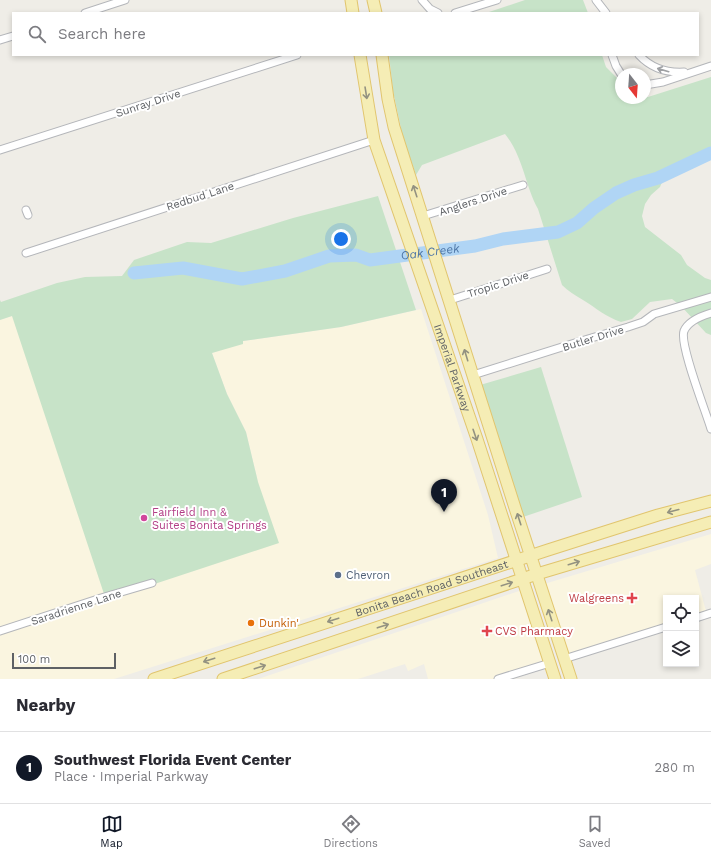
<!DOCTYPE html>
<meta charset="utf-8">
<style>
body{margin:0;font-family:"Work Sans",sans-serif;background:#f7f7f7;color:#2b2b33}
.controls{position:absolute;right:12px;bottom:12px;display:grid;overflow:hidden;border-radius:0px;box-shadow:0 2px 6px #0003}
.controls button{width:36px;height:36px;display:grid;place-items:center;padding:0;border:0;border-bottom:1px solid #e1e1e2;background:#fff;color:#2b2b33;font:20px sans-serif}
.compass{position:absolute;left:615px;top:68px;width:36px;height:36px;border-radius:50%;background:#fff;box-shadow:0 2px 6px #0003;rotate:163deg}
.scale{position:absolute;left:12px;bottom:10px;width:104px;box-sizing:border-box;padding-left:4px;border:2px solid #5e6165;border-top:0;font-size:11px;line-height:14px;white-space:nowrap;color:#5e6165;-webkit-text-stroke:3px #fff;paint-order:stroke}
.you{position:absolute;left:341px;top:239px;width:14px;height:14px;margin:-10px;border:3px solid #fff;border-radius:50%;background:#1a73e8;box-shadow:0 0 0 6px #1a73e833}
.badge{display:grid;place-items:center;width:26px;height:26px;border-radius:50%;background:#111827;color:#fff;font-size:13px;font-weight:700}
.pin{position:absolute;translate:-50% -33px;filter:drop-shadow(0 1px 2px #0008)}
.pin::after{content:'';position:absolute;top:21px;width:14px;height:12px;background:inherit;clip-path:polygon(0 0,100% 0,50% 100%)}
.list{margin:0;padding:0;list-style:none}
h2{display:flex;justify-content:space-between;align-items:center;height:52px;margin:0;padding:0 16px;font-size:17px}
h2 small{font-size:13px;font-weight:400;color:#7c7c81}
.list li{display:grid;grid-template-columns:26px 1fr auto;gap:12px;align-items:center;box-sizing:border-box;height:72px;padding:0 16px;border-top:1px solid #e1e1e2}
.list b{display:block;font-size:15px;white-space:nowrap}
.list p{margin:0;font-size:13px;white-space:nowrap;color:#7c7c81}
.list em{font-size:13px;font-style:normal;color:#7c7c81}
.icon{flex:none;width:22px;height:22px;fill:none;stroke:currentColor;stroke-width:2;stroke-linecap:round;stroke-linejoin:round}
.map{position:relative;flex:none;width:711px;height:679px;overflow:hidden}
.search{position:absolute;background:#fff;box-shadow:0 2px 6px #0003;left:12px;right:12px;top:12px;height:44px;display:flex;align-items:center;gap:10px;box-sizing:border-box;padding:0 14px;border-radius:0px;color:#7c7c81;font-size:15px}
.sheet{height:124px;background:#fff}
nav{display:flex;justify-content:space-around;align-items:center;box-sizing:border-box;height:56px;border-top:1px solid #e1e1e2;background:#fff;font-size:11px;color:#7c7c81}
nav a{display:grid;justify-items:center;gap:2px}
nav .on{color:#111827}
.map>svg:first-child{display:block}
</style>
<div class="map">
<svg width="711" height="679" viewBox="0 0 711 679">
<rect width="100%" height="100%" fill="#efede7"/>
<!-- commercial -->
<g fill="#faf5e0">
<path d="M 421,309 L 488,515 L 498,558 L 114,679 L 0,679 L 0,320 L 12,316 L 258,482 L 246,432 L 227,394 L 212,353 L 243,341 L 341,327 Z"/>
<path d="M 711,534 L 711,564 L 695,570 L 707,615 L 696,619 L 696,598 L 666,598 L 666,628 L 568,658 L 544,584 Z"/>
<path d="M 522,590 L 547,665 L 501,679 L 428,679 L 424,664 L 408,671 L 405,664 L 358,679 L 258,679 Z"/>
</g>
<!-- green -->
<g fill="#c7e3c8">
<path d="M 525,0 L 583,0 L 588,13 L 486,13 Z"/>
<path d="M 389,55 L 602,55 L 606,67 L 621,82 L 621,98 L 645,98 L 645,96 L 648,97 L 711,77 L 711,154 L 673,169 L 664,177 L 660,187 L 651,195 L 645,204 L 642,216 L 645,227 L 681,255 L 687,265 L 705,278 L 711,280 L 711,335 L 706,333 L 681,306 L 672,299 L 650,302 L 632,319 L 621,322 C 606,317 596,308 583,300 C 575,295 568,291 562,285 L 538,209 C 525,185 523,156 505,134 L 422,165 L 416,175 L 403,138 L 393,91 Z"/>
<path d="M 378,196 L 416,310 L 341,327 L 243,341 L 243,344 L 212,353 L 227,394 L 246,432 L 258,482 L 279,543 L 106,600 L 12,316 L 0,320 L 0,300 L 1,302 L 57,283 L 85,277 L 122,276 L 134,260 L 187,242 L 211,243 L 293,218 Z"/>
<path d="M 541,367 L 582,497 L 523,517 L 480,385 Z"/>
</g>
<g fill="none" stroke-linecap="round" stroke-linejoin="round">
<!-- river -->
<path stroke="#b0d5f5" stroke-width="13" id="s1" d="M 134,273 L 183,268 L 242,279 L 285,271 L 329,256 L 356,255 L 370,260 L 475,246 L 503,239 L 558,232 L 577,223 L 594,208 L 616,193 L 634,185 L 658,178 L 711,153"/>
<defs>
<g id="minor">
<path d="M 422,0 L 430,9 L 438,13"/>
<path d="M 596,0 L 606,13"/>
<path d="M 85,13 L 125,0"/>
<path d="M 455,13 L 497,0"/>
<path d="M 0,40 L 13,36"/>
<path d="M 612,55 L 616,66 L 621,74"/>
<path d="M 639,55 C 651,68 667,73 684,72"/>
<path d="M 645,85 L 663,82 L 711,66"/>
<path d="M 0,150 L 297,55"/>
<path d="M 26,210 L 28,215"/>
<path d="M 423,216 L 523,185"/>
<path d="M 26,253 L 374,140"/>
<path d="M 450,300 L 547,269"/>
<path d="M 711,313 C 701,316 688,321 684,331 C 679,344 706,412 711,429"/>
<path d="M 473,375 L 578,342 L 628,327 L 643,322 L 654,314 L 711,297"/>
<path d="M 696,618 L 711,613"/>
<path d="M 0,631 L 101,598 L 152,583"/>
<path d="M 564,659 L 666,627"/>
<path d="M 498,679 L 550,663"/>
</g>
<g id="primary">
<path d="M 351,0 L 353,13"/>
<path d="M 373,0 L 376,13"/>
<path id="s2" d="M 360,55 L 374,140 L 477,439 L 555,679"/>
<path d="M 382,55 L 388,99 L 394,127 L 515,508 L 571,679"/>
<path id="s3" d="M 154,679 L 548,550 L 658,515 L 711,501"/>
<path d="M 223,679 L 537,574 L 711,522"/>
</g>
</defs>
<!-- minor casing -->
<use href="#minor" stroke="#b4b6ba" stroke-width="9"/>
<!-- primary casing -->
<use href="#primary" stroke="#e1c56e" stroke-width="13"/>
<!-- minor -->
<use href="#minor" stroke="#fff" stroke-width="7"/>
<!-- primary -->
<use href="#primary" stroke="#f5edb5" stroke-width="11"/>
</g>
<!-- one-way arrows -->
<defs><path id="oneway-shaft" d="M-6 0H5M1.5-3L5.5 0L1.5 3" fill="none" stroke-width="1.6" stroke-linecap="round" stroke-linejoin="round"/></defs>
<use stroke="#9ea0a3" href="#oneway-shaft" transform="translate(663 70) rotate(-164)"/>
<g stroke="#939281">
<use href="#oneway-shaft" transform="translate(366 93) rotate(81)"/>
<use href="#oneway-shaft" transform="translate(415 191) rotate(-108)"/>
<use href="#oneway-shaft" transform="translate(466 355) rotate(-107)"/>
<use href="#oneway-shaft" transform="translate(475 435) rotate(71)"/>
<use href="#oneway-shaft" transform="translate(673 511) rotate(165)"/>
<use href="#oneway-shaft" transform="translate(519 519) rotate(-108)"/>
<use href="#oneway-shaft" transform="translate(574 563) rotate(-17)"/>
<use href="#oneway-shaft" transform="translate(507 584) rotate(-18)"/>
<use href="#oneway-shaft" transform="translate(550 615) rotate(-108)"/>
<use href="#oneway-shaft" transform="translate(333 620) rotate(162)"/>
<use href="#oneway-shaft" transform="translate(383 626) rotate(-18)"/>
<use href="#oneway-shaft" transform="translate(209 660) rotate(162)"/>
<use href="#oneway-shaft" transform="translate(260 667) rotate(-18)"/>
</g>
<!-- markers -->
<circle fill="#d1479c" stroke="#fff" stroke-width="1.5" cx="144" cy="518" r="4"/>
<circle fill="#5c6f8a" stroke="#fff" stroke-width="1.5" cx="338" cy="575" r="4"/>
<g fill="#e0444e" stroke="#fff" stroke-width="1.5">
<path d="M630 592h4v4h4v4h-4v4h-4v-4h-4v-4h4z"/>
<path d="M485 625h4v4h4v4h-4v4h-4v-4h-4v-4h4z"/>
</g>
<circle fill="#e8710a" stroke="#fff" stroke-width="1.5" cx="251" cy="623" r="4"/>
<g text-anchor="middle" stroke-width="4" stroke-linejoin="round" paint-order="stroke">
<!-- street labels -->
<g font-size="11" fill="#5e6165" stroke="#fff">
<text transform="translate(148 103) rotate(-18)" y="4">Sunray Drive</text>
<text transform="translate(200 196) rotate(-18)" y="4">Redbud Lane</text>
<text transform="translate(473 201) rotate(-18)" y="4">Anglers Drive</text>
<text transform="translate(498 284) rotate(-18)" y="4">Tropic Drive</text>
<text transform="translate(593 338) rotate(-17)" y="4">Butler Drive</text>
<text dy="4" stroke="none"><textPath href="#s2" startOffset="327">Imperial Parkway</textPath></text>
<text dy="4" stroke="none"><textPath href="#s3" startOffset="292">Bonita Beach Road Southeast</textPath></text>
<text transform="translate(76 607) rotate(-18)" y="4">Saradrienne Lane</text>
</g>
<!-- hotel labels -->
<g font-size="11" fill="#b23c85" stroke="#fff" text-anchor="start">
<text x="152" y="516">Fairfield Inn &amp;<tspan x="152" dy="13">Suites Bonita Springs</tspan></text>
</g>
<!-- service labels -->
<g font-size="11" fill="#4e5e75" stroke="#fff" text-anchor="start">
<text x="346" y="579">Chevron</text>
</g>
<!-- health labels -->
<g font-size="11" fill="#be3a42" stroke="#fff" text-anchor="end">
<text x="624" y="602">Walgreens</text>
<text x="495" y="635" text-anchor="start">CVS Pharmacy</text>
</g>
<!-- food labels -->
<g font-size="11" fill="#c56008" stroke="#fff" text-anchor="start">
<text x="259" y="627">Dunkin'</text>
</g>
<!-- water labels -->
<g font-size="12" font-style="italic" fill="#4e76a6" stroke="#fff">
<text dy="4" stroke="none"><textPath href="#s1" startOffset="302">Oak Creek</textPath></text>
</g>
</g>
</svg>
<div class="controls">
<button><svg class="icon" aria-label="locate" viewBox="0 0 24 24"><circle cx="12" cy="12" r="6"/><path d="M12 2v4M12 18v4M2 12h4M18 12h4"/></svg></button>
<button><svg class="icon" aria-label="layers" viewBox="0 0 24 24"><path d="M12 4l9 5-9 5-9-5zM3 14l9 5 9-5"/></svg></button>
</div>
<svg class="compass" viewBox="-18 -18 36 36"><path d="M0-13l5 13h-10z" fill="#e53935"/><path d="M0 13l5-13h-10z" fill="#7c7c81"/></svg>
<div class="scale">100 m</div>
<div class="you"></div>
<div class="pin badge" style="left:444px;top:512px">1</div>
<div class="search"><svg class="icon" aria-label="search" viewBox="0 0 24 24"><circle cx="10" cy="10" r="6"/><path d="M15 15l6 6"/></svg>Search here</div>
</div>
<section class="sheet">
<h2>Nearby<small></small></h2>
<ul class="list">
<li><span class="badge">1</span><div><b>Southwest Florida Event Center</b><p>Place · Imperial Parkway</p></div><em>280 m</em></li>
</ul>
</section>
<nav>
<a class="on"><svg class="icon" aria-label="map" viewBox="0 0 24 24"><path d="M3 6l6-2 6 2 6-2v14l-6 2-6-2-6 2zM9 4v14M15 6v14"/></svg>Map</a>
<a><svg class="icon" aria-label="directions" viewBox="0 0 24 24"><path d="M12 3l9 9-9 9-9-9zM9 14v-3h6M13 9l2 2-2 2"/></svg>Directions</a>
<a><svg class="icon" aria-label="saved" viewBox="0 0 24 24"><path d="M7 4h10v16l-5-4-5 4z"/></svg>Saved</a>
</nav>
